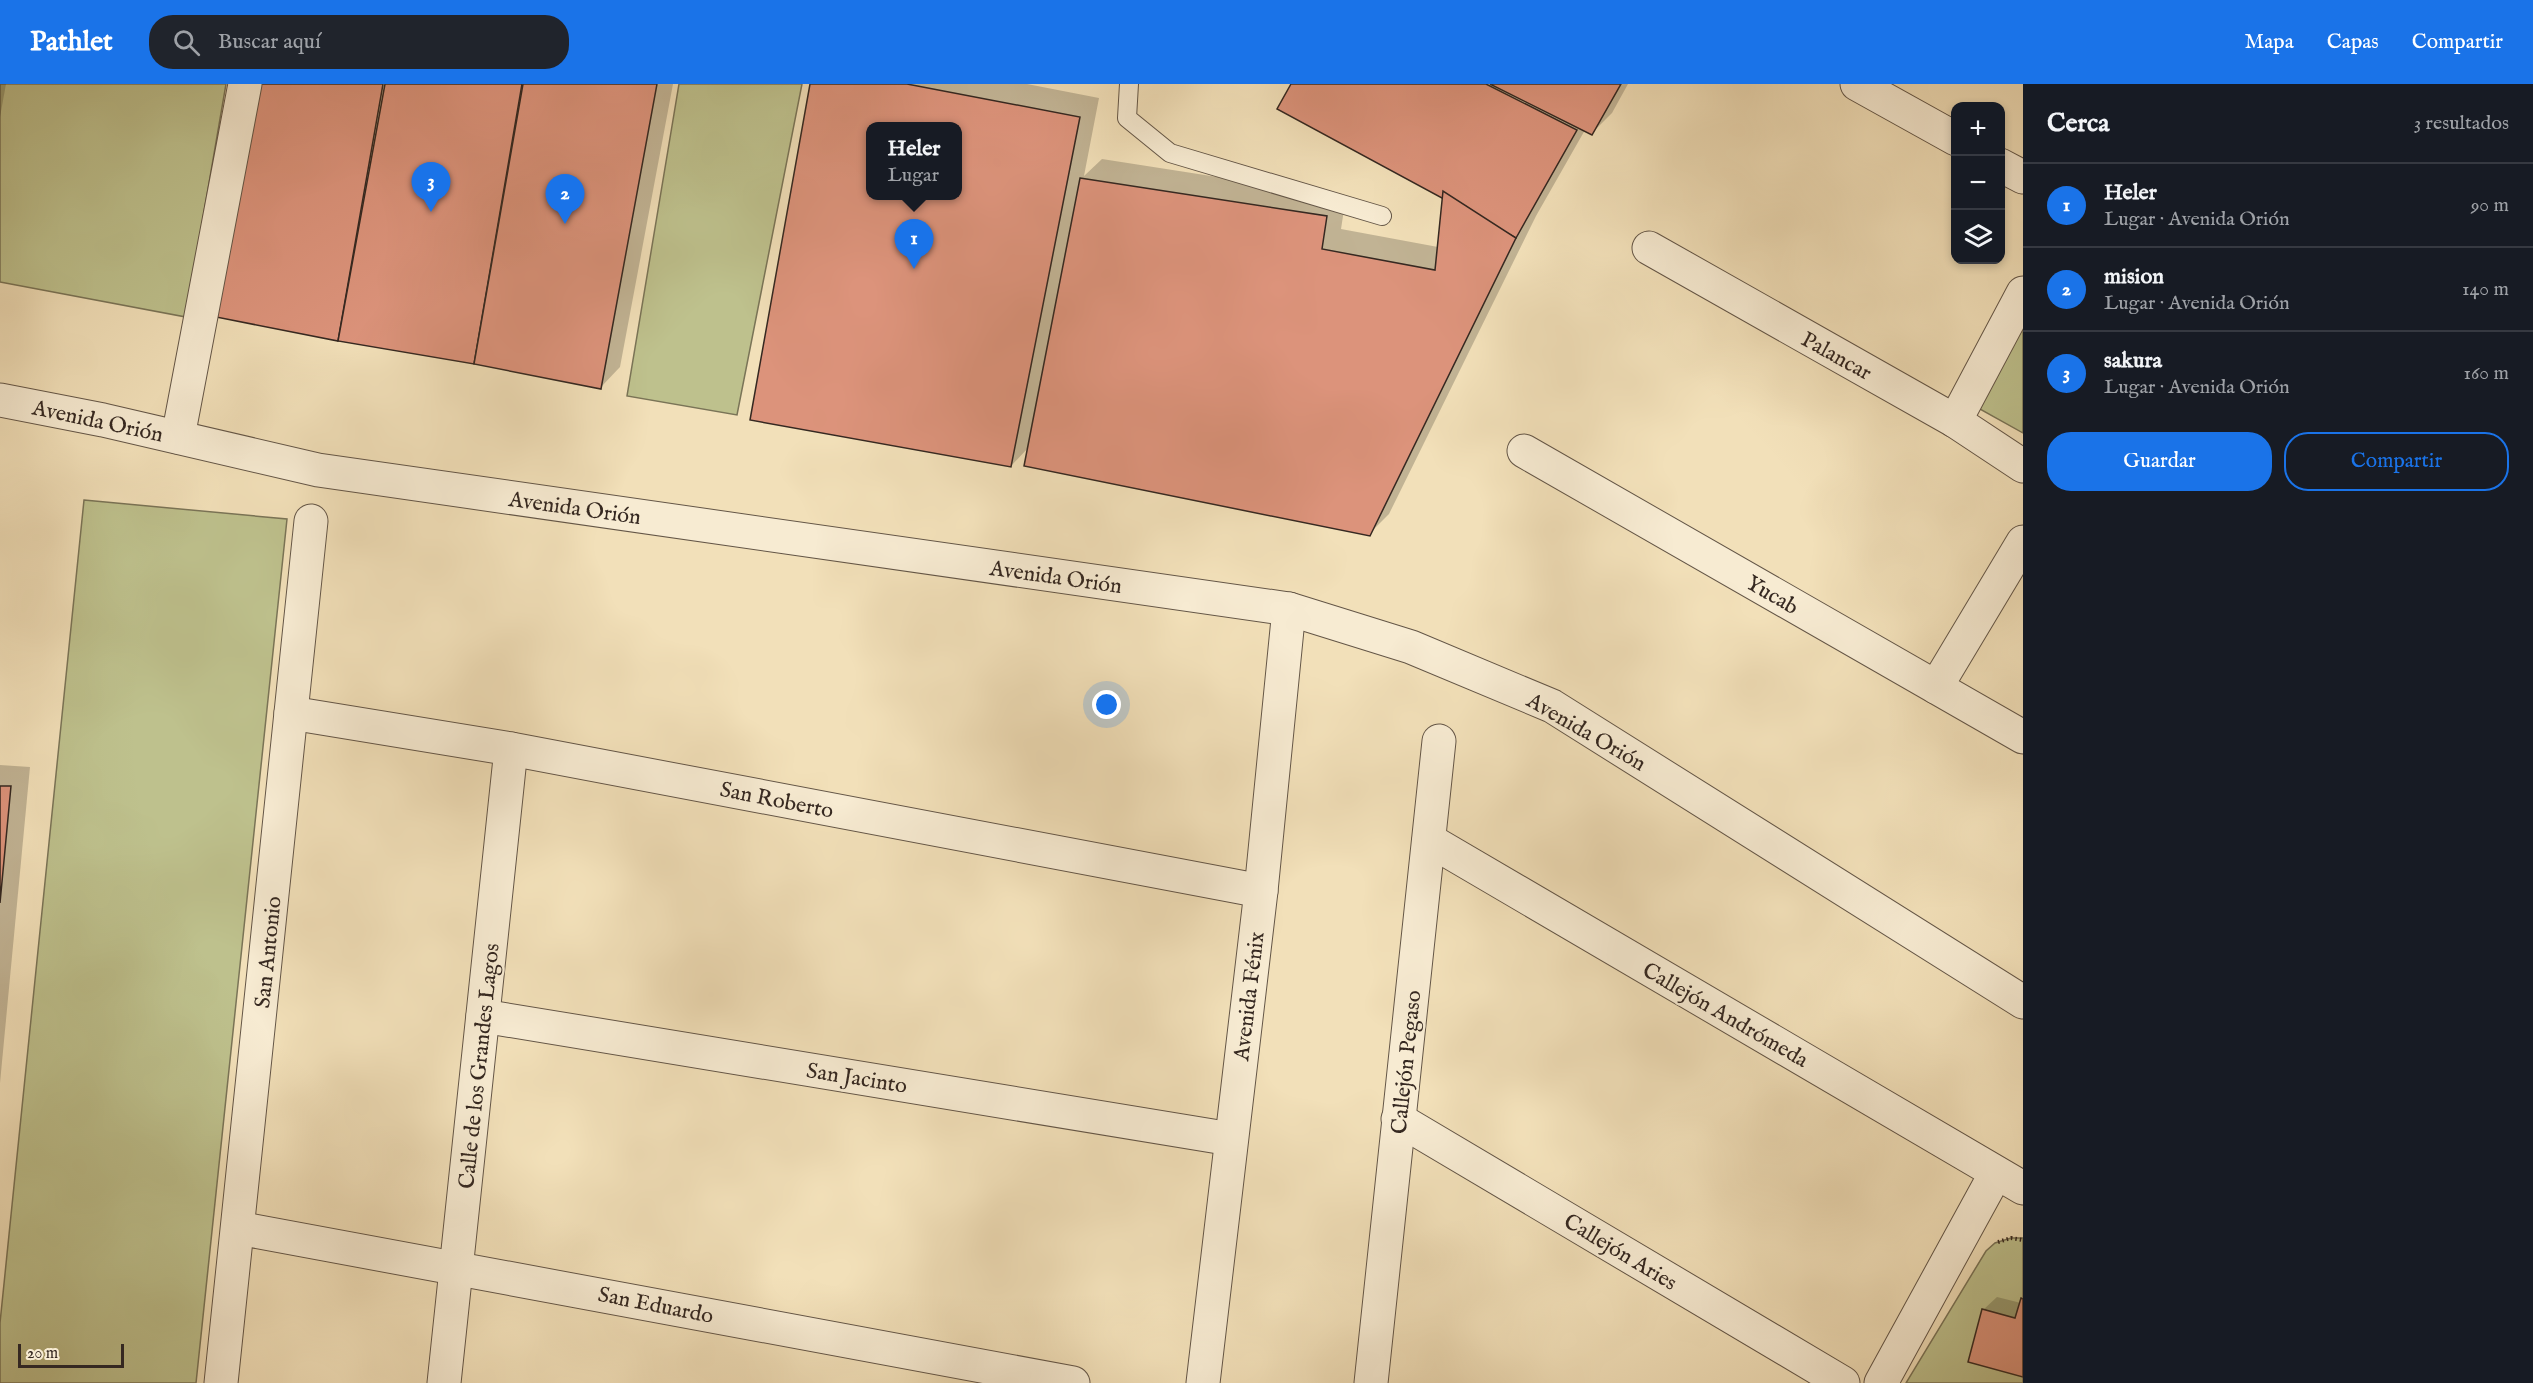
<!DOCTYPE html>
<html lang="es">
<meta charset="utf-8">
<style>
body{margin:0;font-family:"IM FELL English",serif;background:#20242c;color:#f1f3f6}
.controls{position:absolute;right:18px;top:18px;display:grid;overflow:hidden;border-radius:12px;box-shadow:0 3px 9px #0003}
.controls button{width:54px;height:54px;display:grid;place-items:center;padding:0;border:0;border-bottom:2px solid #363941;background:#171b24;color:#f1f3f6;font:30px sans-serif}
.scale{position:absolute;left:18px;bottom:15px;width:106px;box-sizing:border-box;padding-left:6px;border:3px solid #352821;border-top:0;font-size:16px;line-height:21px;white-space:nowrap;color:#352821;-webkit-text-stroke:4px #f7ebd2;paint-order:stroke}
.you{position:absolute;left:1107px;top:621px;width:21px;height:21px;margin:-15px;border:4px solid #fff;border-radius:50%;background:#1a73e8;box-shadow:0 0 0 9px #1a73e833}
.badge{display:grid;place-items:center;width:39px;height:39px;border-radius:50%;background:#1a73e8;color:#fff;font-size:20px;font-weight:700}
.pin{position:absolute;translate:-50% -50px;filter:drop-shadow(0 2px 3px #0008)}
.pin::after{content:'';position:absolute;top:32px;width:21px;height:18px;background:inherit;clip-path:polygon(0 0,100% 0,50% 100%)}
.popup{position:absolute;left:866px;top:38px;width:96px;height:78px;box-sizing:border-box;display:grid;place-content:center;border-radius:12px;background:#171b24;filter:drop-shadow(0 2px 4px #0005);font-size:20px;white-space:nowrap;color:#9ea1a6}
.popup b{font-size:22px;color:#f1f3f6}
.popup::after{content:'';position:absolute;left:50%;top:100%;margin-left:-12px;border:12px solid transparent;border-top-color:#171b24}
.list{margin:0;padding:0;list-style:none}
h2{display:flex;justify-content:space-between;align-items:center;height:78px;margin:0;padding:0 24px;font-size:26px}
h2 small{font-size:20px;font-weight:400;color:#9ea1a6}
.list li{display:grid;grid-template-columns:39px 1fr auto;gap:18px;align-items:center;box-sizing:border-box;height:84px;padding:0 24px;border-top:2px solid #363941}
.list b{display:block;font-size:22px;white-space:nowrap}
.list p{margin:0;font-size:20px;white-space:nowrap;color:#9ea1a6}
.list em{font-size:20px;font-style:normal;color:#9ea1a6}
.actions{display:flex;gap:12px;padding:18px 24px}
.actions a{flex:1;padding:14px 0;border:2px solid #1a73e8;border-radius:24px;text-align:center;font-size:21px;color:#1a73e8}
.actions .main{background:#1a73e8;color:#fff}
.icon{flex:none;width:33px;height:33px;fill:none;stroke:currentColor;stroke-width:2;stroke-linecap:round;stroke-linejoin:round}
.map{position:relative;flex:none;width:2023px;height:1299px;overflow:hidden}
header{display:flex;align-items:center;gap:36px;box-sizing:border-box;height:84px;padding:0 30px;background:#1a73e8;color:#fff}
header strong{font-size:28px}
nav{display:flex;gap:33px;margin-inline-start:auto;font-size:21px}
.search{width:420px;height:54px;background:#20242c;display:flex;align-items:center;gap:15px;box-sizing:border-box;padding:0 21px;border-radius:24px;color:#9ea1a6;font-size:22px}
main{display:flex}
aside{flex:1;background:#171b24}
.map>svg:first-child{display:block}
</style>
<header>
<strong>Pathlet</strong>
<div class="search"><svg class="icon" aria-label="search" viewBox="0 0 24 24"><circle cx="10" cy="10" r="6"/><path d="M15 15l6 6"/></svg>Buscar aquí</div>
<nav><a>Mapa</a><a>Capas</a><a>Compartir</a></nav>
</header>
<main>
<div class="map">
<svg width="2023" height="1299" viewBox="0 0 2023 1299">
<rect width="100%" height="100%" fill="#f2e0b9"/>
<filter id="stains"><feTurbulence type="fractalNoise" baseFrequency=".00333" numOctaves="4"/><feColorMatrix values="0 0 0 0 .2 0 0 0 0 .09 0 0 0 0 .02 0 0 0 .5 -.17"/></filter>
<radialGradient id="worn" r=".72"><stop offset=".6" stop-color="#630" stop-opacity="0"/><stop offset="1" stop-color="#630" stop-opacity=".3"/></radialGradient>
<!-- green -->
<g fill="#bec18d" stroke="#7a7457" stroke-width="1.5">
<path d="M 0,0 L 226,0 L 186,233 L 0,198 Z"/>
<path d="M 679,0 L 802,0 L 737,331 L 627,312 Z"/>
<path d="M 2023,244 L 2023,349 L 1978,324 Z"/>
<path d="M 84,416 L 287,435 L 196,1299 L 0,1299 L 0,1239 Z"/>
<path d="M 2011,1154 L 2023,1154 L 2023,1299 L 1906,1299 L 1986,1167 L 1995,1159 Z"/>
</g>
<!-- shadow -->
<g fill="#0003" fill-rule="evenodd">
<path d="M 0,0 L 6,0 L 0,33 Z"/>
<path d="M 258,0 L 673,0 L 620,283 L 601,303 L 217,232 Z"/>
<path d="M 811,0 L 1027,0 L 1099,14 L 1084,92 L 1102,75 L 1346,113 L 1341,145 L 1438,163 L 1444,113 L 1292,0 L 1628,0 L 1612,29 L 1592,49 L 1585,46 L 1536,132 L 1389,430 L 1369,450 L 1029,363 L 1011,382 ZM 870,42 L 958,42 L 958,112 L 870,112 Z"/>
<path d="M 0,681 L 30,683 L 0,999 Z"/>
<path d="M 1997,1213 L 2021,1219 L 2023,1214 L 2023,1291 L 1983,1226 Z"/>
</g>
<!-- building -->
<g fill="#dc937b" stroke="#352821" stroke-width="1.5" fill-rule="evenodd">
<path d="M 257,0 L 383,0 L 338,257 L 216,233 Z"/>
<path d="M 385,0 L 522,0 L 474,280 L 338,257 Z"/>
<path d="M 523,0 L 657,0 L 601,305 L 474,280 Z"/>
<path d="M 810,0 L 907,0 L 1080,33 L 1011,383 L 750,336 ZM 870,42 L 958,42 L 958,112 L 870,112 Z"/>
<path d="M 1291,0 L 1486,0 L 1577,46 L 1516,154 L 1277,25 Z"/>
<path d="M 1490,0 L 1621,0 L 1592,51 Z"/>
<path d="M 1080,94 L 1327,132 L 1322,165 L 1435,186 L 1443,107 L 1516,154 L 1370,452 L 1024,382 Z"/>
<path d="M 0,702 L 11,702 L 0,819 Z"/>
<path d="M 2021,1214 L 2023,1215 L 2023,1293 L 1968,1278 L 1982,1225 L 2015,1234 Z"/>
</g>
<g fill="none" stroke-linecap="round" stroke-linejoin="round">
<defs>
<path id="service" d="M 1129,0 L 1127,34 L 1170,69 L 1382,132"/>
<g id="minor">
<path d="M 1857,0 L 1956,55"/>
<path d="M 2000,81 L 2023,93"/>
<path d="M 1649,164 L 1955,337 L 2023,382"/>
<path d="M 0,316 L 103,336 L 318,386 L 1289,525 L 1411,563 L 1552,622 L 2023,918"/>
<path d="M 1955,337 L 2023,209"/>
<path d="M 178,353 L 245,0"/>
<path d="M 1524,367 L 2023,653"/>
<path d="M 1936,603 L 2023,458"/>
<path d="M 291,629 L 511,665 L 1261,807"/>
<path d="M 1429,756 L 2023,1104"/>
<path d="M 483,932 L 1231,1055"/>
<path d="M 1398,1035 L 1843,1299"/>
<path d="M 238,1144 L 1073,1299"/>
<path d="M 221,1299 L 311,437"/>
<path d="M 444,1299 L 511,665"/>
<path d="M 1203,1299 L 1261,807 L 1289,525"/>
<path d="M 1371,1299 L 1439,657"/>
<path d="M 1881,1299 L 1996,1089"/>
</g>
</defs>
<!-- service casing -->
<use href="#service" stroke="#645647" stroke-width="20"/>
<!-- minor casing -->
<use href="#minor" stroke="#645647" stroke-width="35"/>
<!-- path -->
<path stroke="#352821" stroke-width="4" stroke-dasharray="1.5 3" stroke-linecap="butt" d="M 1998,1158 L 2011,1154 L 2023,1156"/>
<!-- service -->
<use href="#service" stroke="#f7ebd2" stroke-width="18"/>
<!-- minor -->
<use href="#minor" stroke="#f7ebd2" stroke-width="33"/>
</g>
<g text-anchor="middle" stroke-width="4.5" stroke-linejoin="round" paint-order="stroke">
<!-- street labels -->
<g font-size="22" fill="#352821" stroke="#f7ebd2">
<text transform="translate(1837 271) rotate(29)" y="8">Palancar</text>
<text transform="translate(98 336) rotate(12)" y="8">Avenida Orión</text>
<text transform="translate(575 423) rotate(8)" y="8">Avenida Orión</text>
<text transform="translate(1056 492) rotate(8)" y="8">Avenida Orión</text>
<text transform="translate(1773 510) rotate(30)" y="8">Yucab</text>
<text transform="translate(1587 647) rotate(30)" y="8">Avenida Orión</text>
<text transform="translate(777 715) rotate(11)" y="8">San Roberto</text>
<text transform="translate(267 868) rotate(-84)" y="8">San Antonio</text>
<text transform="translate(1248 912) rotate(-83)" y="8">Avenida Fénix</text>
<text transform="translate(1726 930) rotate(30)" y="8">Callejón Andrómeda</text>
<text transform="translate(1405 978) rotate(-84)" y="8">Callejón Pegaso</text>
<text transform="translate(478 982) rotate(-84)" y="8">Calle de los Grandes Lagos</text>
<text transform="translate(857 993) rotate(9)" y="8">San Jacinto</text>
<text transform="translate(1621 1167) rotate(31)" y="8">Callejón Aries</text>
<text transform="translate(656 1220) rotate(11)" y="8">San Eduardo</text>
</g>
</g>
<rect width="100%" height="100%" filter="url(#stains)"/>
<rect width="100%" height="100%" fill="url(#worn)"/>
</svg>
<div class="controls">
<button>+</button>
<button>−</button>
<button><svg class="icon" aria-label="layers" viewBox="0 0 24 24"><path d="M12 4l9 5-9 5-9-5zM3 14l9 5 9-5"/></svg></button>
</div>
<div class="scale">20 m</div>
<div class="you"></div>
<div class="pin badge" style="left:914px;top:185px">1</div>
<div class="popup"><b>Heler</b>Lugar</div>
<div class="pin badge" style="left:565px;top:140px">2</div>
<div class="pin badge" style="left:431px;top:128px">3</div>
</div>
<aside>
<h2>Cerca<small>3 resultados</small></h2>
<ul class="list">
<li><span class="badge">1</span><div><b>Heler</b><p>Lugar · Avenida Orión</p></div><em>90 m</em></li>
<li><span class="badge">2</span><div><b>mision</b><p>Lugar · Avenida Orión</p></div><em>140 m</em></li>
<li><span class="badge">3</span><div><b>sakura</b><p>Lugar · Avenida Orión</p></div><em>160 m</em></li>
</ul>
<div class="actions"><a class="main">Guardar</a><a>Compartir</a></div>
</aside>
</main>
